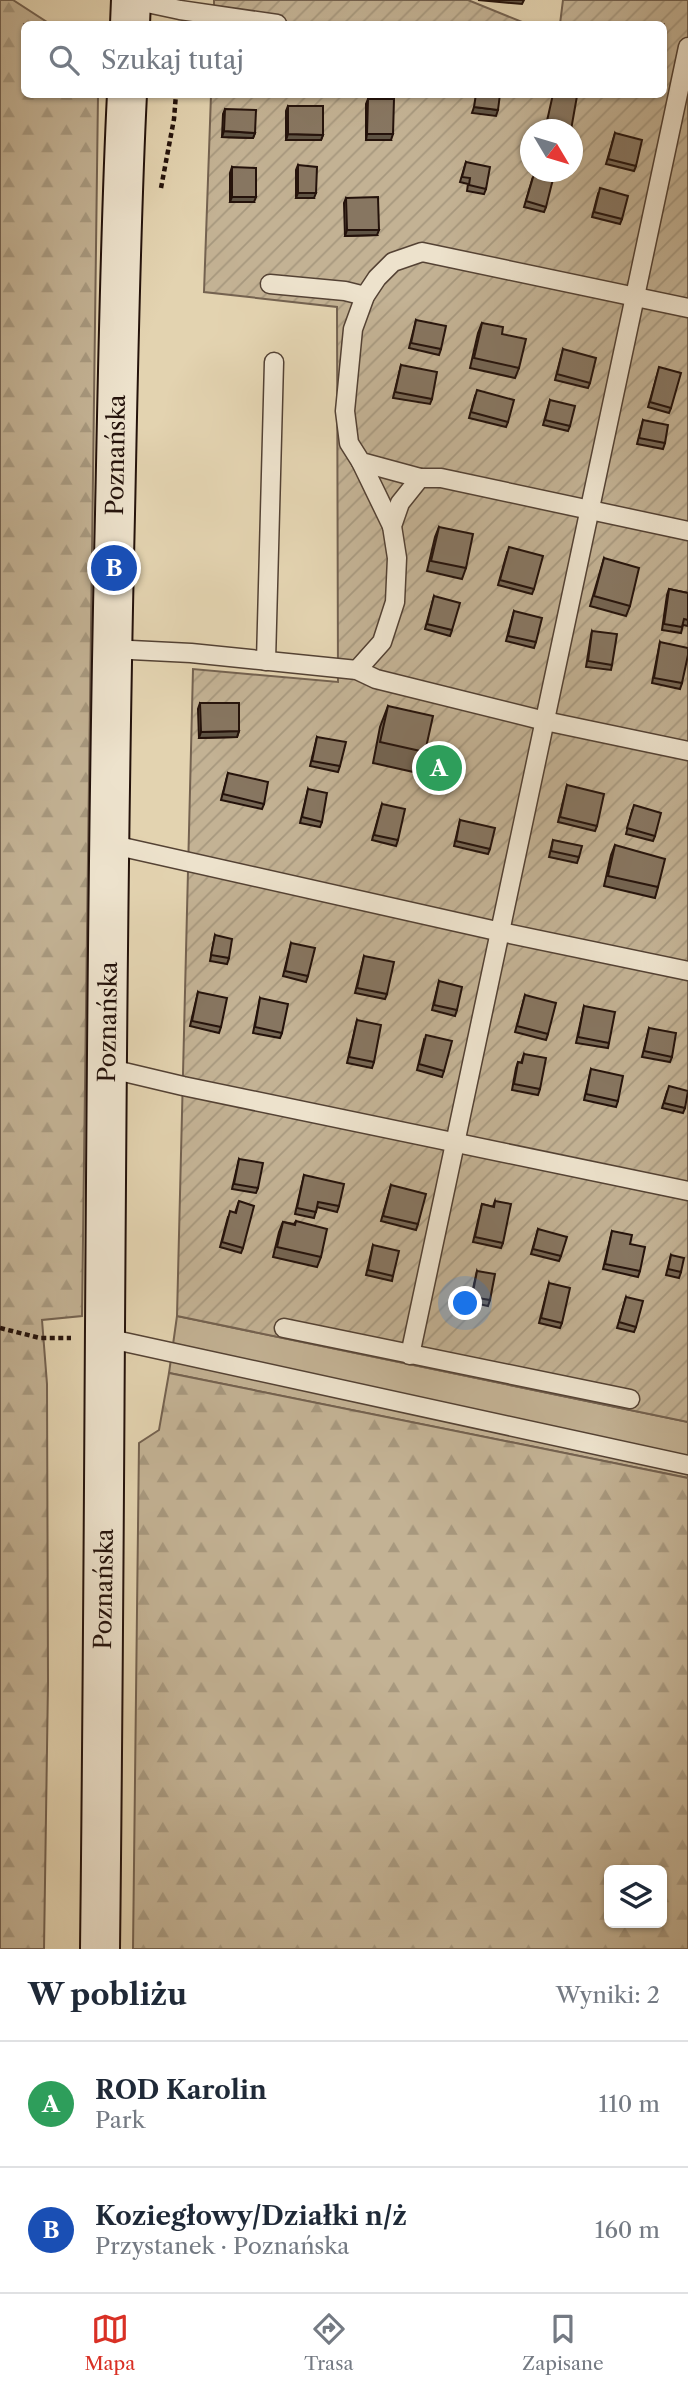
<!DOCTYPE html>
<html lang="pl">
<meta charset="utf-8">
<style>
body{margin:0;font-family:"Libre Caslon Text",serif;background:#f6f6f7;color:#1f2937}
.controls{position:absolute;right:21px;bottom:21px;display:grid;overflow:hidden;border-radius:10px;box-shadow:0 2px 5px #0004}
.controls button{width:63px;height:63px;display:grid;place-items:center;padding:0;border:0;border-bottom:2px solid #e0e1e3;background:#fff;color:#1f2937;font:35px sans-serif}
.compass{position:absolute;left:520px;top:119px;width:63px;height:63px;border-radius:50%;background:#fff;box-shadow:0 2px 5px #0004;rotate:128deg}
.you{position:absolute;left:466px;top:1304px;width:24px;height:24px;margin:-18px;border:5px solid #fff;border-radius:50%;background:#1a73e8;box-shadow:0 0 0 10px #1a73e833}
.badge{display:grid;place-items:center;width:46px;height:46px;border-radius:50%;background:#d93025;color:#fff;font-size:23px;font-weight:700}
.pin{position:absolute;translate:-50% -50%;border:4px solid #fff;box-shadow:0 2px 7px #0006}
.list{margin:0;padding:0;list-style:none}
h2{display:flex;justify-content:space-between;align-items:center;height:91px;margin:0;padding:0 28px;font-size:30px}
h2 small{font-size:23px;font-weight:400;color:#747a83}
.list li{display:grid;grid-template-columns:46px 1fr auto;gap:21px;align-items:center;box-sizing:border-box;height:126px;padding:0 28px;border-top:2px solid #e0e1e3}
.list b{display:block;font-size:26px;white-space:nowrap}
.list p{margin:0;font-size:23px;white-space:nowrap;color:#747a83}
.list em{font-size:23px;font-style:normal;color:#747a83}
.icon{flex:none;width:38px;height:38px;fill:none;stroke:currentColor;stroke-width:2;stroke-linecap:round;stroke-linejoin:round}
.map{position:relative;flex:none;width:688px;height:1949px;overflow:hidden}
.search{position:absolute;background:#fff;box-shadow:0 2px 5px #0004;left:21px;right:21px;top:21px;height:77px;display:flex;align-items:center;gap:18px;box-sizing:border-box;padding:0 24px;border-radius:10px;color:#747a83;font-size:26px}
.sheet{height:343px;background:#fff}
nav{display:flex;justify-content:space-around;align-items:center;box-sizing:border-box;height:98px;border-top:2px solid #e0e1e3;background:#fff;font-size:19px;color:#747a83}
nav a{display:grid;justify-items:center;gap:4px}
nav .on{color:#d93025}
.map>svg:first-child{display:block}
</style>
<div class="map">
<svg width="688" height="1949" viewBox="0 0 688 1949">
<defs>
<pattern id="forest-firs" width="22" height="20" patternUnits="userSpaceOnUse" patternTransform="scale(1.75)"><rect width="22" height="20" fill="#c3b294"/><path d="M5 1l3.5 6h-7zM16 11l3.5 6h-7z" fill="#a7987e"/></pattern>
<pattern id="garden-furrows" width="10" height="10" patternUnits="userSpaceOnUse" patternTransform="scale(1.75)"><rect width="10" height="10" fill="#c3b294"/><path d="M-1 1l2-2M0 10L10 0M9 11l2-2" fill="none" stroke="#a7987e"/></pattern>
</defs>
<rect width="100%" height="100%" fill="#e3d3b0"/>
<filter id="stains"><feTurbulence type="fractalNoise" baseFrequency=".00286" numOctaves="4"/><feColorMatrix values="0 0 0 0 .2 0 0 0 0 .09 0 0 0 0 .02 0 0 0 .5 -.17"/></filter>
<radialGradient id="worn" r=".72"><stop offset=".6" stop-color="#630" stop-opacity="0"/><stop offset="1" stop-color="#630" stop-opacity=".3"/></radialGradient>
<!-- grass -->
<path fill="#c3b294" stroke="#746250" stroke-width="2" d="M 177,1316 L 688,1422 L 688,1478 L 169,1373 Z"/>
<!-- forest -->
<g fill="url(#forest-firs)" stroke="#746250" stroke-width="2" fill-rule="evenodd">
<path d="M 0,0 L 13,0 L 50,24 L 24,24 L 24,94 L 98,95 L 82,1316 L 42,1320 L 47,1384 L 48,1683 L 44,1949 L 0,1949 Z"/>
<path d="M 169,1373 L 688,1478 L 688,1949 L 133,1949 L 139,1443 L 159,1430 ZM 609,1870 L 662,1870 L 662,1923 L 609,1923 Z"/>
</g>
<!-- garden -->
<g fill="url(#garden-furrows)" stroke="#746250" stroke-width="2" fill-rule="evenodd">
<path d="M 214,0 L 468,0 L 527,24 L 214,24 Z"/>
<path d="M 563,0 L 688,0 L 688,1422 L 177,1316 L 193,669 L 338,682 L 337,307 L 204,292 L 211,95 L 664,94 L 664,24 L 560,24 ZM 530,130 L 572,130 L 572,172 L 530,172 Z"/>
</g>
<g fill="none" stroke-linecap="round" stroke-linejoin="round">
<defs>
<g id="lane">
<path d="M 133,0 L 180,10 L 277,24"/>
<path d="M 270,284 L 345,291 L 365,296"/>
<path d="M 361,462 L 392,526"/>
<path d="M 420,478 L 361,462 L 349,443 L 345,411 L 353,329 L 365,296 L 377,278 L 393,262 L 422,252 L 688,308"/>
<path d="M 111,649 L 191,653 L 357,670 L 376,679 L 545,721 L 688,751"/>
<path d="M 266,661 L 274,362"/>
<path d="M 357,670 L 382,642 L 395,602 L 397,558 L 392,526 L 400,503 L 420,478 L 441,478 L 688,531"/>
<path d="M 109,844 L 501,932 L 688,971"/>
<path d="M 107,1068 L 183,1086 L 688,1191"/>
<path d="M 284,1328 L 630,1399"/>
<path d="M 106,1338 L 688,1465"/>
<path d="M 410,1355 L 688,47"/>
</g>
<g id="secondary">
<path d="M 130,24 L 131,0"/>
<path d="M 100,1949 C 106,1471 104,992 115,514 C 118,374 120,234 127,94"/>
</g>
</defs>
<!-- lane casing -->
<use href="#lane" stroke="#544234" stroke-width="21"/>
<!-- secondary casing -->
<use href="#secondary" stroke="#24120b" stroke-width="42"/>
<!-- path -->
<g stroke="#24120b" stroke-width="4.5" stroke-dasharray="5 3.5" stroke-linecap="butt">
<path d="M 161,188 L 174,119 L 176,94"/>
<path d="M 0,1328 L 40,1338 L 71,1338"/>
</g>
<!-- lane -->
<use href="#lane" stroke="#ede2cc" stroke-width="18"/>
<!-- secondary -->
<use href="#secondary" stroke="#ede2cc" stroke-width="38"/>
</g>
<!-- wall -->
<g fill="#746553" stroke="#24120b" stroke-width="2">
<path d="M 368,99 L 391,140 L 366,140 L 366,104 Z"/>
<path d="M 288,106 L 323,135 L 321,140 L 286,140 L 286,111 Z"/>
<path d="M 225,109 L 255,133 L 253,138 L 222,137 L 223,114 Z"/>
<path d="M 615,133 L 636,166 L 634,171 L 606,164 Z"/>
<path d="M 466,162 L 486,189 L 484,194 L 467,191 L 468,184 L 460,182 Z"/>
<path d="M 298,165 L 314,198 L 296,198 L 296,170 Z"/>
<path d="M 232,167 L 254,202 L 230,202 L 230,173 Z"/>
<path d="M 532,180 L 546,207 L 544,212 L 524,207 Z"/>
<path d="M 598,194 L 622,219 L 620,224 L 592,217 Z"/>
<path d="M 346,198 L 377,235 L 345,236 L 344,203 Z"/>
<path d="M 416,320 L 441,349 L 439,355 L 409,348 Z"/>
<path d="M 482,323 L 502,334 L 519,368 L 515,378 L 470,368 L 478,333 Z"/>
<path d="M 563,349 L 590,383 L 588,388 L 555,380 Z"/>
<path d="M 401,365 L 432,399 L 430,404 L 393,398 Z"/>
<path d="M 658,372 L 671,408 L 669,413 L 648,407 Z"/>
<path d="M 475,396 L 508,422 L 506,427 L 469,418 Z"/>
<path d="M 550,400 L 570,426 L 568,431 L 543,425 Z"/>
<path d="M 643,420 L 665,443 L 663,449 L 637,444 Z"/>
<path d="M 439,527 L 466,568 L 462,579 L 427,571 L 435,537 Z"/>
<path d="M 507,553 L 534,589 L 532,594 L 498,585 Z"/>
<path d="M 604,558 L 630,606 L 626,616 L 590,606 Z"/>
<path d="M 669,589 L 688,593 L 688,626 L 683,625 L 681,633 L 662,630 L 667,595 Z"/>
<path d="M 434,596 L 452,630 L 450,636 L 425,629 Z"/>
<path d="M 514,611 L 536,642 L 534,648 L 506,641 Z"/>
<path d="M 592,631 L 612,665 L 611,670 L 586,667 L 591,636 Z"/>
<path d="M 660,642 L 682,683 L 680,689 L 652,683 Z"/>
<path d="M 200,703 L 239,731 L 237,737 L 199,738 L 198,709 Z"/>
<path d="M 388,706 L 425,752 L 418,773 L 373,763 L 380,727 Z"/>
<path d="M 317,737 L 340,766 L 338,772 L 310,766 Z"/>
<path d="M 228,773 L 264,804 L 262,809 L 221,800 Z"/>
<path d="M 567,785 L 597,826 L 595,831 L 558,822 Z"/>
<path d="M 308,789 L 322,822 L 320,827 L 300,823 Z"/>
<path d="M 382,804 L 398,840 L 396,846 L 372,840 Z"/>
<path d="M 632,811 L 655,836 L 653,841 L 626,834 Z"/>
<path d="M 460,820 L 490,849 L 488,854 L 454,846 Z"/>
<path d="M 553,840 L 579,857 L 577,863 L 549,857 Z"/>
<path d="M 615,845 L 658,887 L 655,898 L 604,886 L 611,855 Z"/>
<path d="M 215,935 L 229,958 L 227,964 L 210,961 Z"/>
<path d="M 291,943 L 308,976 L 306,982 L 283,976 Z"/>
<path d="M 364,956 L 387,994 L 385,999 L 355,993 Z"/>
<path d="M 439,981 L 457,1010 L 455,1016 L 432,1010 Z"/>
<path d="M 198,992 L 221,1027 L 219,1033 L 190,1026 Z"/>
<path d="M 525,995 L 548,1034 L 546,1040 L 515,1032 Z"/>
<path d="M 260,998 L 282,1033 L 280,1038 L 253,1033 Z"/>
<path d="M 584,1006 L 609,1043 L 608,1048 L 576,1043 Z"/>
<path d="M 357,1020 L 374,1062 L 372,1068 L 347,1063 Z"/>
<path d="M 649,1028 L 672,1057 L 670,1062 L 642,1057 Z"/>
<path d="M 424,1040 L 444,1071 L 442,1077 L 417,1070 Z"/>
<path d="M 524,1054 L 540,1089 L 538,1095 L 512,1090 L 516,1068 L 518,1062 L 521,1063 Z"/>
<path d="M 591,1069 L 618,1101 L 616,1107 L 584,1100 Z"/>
<path d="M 667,1092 L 685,1108 L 683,1113 L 662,1108 Z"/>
<path d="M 239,1159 L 258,1188 L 256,1193 L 232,1189 Z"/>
<path d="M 304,1175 L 339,1206 L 337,1212 L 317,1207 L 314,1218 L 295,1214 Z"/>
<path d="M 391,1185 L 418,1224 L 416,1230 L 381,1221 Z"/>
<path d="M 239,1201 L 243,1248 L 241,1253 L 220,1247 L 228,1217 L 235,1213 Z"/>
<path d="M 495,1201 L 503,1243 L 501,1248 L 473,1242 L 482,1204 L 493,1207 Z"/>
<path d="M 296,1221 L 321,1257 L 317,1267 L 273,1257 L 279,1232 L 283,1222 L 294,1224 Z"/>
<path d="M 538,1229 L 561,1256 L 559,1261 L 531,1254 Z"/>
<path d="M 612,1231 L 630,1244 L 640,1271 L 638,1277 L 603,1269 Z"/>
<path d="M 373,1245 L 393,1276 L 392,1281 L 366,1275 Z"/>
<path d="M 671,1255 L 681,1272 L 679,1278 L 666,1275 Z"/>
<path d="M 477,1271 L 490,1300 L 488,1306 L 470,1302 Z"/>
<path d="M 549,1283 L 562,1323 L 560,1328 L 539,1323 Z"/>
<path d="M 626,1297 L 636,1327 L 634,1332 L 617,1328 Z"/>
</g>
<!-- shaded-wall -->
<g fill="#5e5344" stroke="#24120b" stroke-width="2">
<path d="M 478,0 L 524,0 L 522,4 Z"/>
<path d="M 474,107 L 498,110 L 496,116 L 472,113 Z"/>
<path d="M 224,131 L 255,133 L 253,138 L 222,137 Z"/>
<path d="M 288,134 L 323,135 L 321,140 L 286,140 Z"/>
<path d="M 367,134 L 393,134 L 391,140 L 366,140 Z"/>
<path d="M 298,193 L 316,193 L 314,198 L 296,198 Z"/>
<path d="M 232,197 L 256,197 L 254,202 L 230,202 Z"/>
<path d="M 347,230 L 379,230 L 377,235 L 345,236 Z"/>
<path d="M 239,731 L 237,737 L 199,738 L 201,732 Z"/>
</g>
<!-- building -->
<g fill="#877661" stroke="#24120b" stroke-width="2">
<path d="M 476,94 L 500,94 L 498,110 L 474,107 Z"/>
<path d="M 553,94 L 567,94 L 577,96 L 571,130 L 545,130 Z"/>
<path d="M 368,99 L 394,99 L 393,134 L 367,134 Z"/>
<path d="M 288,106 L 323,106 L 323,135 L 288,134 Z"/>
<path d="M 225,109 L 256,110 L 255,133 L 224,131 Z"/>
<path d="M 615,133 L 642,140 L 636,166 L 608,159 Z"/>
<path d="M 466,162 L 490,167 L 486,189 L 469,185 L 470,178 L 462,177 Z"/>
<path d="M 298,165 L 317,167 L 316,193 L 298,193 Z"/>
<path d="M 232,167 L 256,168 L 256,197 L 232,197 Z"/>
<path d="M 534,174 L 553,179 L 546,207 L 526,201 Z"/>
<path d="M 600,188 L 628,196 L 622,219 L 594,212 Z"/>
<path d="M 378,197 L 379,230 L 347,230 L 346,198 Z"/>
<path d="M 416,320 L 446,326 L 441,349 L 411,343 Z"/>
<path d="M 482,323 L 503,327 L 502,334 L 526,339 L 519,368 L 474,358 Z"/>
<path d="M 563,349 L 596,358 L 590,383 L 557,374 Z"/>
<path d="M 401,365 L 437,372 L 432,399 L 395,392 Z"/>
<path d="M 659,367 L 681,373 L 671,408 L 650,402 Z"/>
<path d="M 477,390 L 514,400 L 508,422 L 471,412 Z"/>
<path d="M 550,400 L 575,406 L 570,426 L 545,420 Z"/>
<path d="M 643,420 L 668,425 L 665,443 L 639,438 Z"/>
<path d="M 439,527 L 473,534 L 466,568 L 431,561 Z"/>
<path d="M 509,547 L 543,556 L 534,589 L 500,580 Z"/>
<path d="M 604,558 L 639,568 L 630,606 L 594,596 Z"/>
<path d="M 669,589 L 688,593 L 688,620 L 684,619 L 682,627 L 664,624 Z"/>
<path d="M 434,596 L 460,603 L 452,630 L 427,624 Z"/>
<path d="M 514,611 L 542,618 L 536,642 L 508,636 Z"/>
<path d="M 592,631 L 617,634 L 612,665 L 588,661 Z"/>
<path d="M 660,642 L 688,648 L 688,655 L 682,683 L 654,678 Z"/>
<path d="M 200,703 L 239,703 L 239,731 L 201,732 Z"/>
<path d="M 388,706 L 433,716 L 425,752 L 380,742 Z"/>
<path d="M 317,737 L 346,742 L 340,766 L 312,761 Z"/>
<path d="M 228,773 L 268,782 L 264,804 L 223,794 Z"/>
<path d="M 567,785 L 604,794 L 597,826 L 560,817 Z"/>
<path d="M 308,789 L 327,793 L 322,822 L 302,817 Z"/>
<path d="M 382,804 L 405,809 L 398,840 L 374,835 Z"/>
<path d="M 634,805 L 661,813 L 655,836 L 627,828 Z"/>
<path d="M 460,820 L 495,828 L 490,849 L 456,841 Z"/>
<path d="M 553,840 L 582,846 L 579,857 L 551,851 Z"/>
<path d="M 615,845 L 665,859 L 658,887 L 608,876 Z"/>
<path d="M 215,935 L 232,939 L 229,958 L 211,955 Z"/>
<path d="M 291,943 L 315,948 L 308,976 L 285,971 Z"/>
<path d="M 364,956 L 394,962 L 387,994 L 357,988 Z"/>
<path d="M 439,981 L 462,987 L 457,1010 L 434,1005 Z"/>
<path d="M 198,992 L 227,998 L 221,1027 L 192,1021 Z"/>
<path d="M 525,995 L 556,1003 L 548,1034 L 517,1026 Z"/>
<path d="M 260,998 L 288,1004 L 282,1033 L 255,1027 Z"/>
<path d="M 584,1006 L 615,1012 L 609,1043 L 578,1037 Z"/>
<path d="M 357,1020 L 381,1025 L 374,1062 L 349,1057 Z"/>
<path d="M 649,1028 L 676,1033 L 672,1057 L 644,1051 Z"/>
<path d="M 426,1035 L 452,1041 L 444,1071 L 419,1064 Z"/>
<path d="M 524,1054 L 546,1058 L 540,1089 L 514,1084 L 518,1062 L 522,1063 Z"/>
<path d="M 591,1069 L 623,1076 L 618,1101 L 586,1094 Z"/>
<path d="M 669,1086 L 688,1091 L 685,1108 L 664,1103 Z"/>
<path d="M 239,1159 L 263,1163 L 258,1188 L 234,1184 Z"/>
<path d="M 304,1175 L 344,1184 L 339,1206 L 318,1202 L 316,1212 L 297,1208 Z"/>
<path d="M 391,1185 L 426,1194 L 418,1224 L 383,1216 Z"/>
<path d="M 239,1201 L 254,1206 L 243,1248 L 222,1242 L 230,1211 L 236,1213 Z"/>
<path d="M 495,1201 L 511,1204 L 503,1243 L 475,1237 L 482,1204 L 494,1207 Z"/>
<path d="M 296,1221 L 327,1229 L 321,1257 L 277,1247 L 283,1222 L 295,1225 Z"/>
<path d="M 538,1229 L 567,1237 L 561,1256 L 533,1249 Z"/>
<path d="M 612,1231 L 632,1235 L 630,1244 L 645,1247 L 640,1271 L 605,1264 Z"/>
<path d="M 373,1245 L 399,1251 L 393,1276 L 368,1270 Z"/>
<path d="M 671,1255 L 684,1258 L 681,1272 L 668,1269 Z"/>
<path d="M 477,1271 L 495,1274 L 490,1300 L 472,1297 Z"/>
<path d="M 549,1283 L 570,1288 L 562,1323 L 541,1318 Z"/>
<path d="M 626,1297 L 643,1301 L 636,1327 L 619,1322 Z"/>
</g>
<g text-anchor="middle" stroke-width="5" stroke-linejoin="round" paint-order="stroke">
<!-- street labels -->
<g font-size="24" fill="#24120b" stroke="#ede2cc">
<text transform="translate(116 455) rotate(-89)" y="8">Poznańska</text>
<text transform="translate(108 1022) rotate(-89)" y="8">Poznańska</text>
<text transform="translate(104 1589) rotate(-89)" y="8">Poznańska</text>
</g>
</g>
<rect width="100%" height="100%" filter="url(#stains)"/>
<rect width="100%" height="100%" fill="url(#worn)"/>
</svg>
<div class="controls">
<button><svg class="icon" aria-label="layers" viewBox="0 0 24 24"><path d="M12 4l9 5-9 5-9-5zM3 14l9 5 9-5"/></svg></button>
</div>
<svg class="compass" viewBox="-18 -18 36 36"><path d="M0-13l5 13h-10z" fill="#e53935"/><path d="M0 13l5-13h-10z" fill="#747a83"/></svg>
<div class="you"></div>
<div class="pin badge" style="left:439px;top:768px;background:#2e9e5b">A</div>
<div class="pin badge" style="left:114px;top:568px;background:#1a4fb4">B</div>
<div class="search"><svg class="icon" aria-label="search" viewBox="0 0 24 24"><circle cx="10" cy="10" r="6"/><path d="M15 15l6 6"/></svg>Szukaj tutaj</div>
</div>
<section class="sheet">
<h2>W pobliżu<small>Wyniki: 2</small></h2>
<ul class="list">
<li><span class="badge" style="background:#2e9e5b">A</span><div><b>ROD Karolin</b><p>Park</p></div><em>110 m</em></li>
<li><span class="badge" style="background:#1a4fb4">B</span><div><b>Koziegłowy/Działki n/ż</b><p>Przystanek · Poznańska</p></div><em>160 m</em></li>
</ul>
</section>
<nav>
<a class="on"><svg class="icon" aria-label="map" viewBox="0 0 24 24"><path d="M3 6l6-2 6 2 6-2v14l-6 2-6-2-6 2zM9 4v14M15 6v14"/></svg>Mapa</a>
<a><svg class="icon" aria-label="directions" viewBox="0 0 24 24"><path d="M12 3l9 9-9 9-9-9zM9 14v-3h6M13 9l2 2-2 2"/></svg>Trasa</a>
<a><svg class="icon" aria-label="saved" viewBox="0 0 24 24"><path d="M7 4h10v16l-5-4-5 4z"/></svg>Zapisane</a>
</nav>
